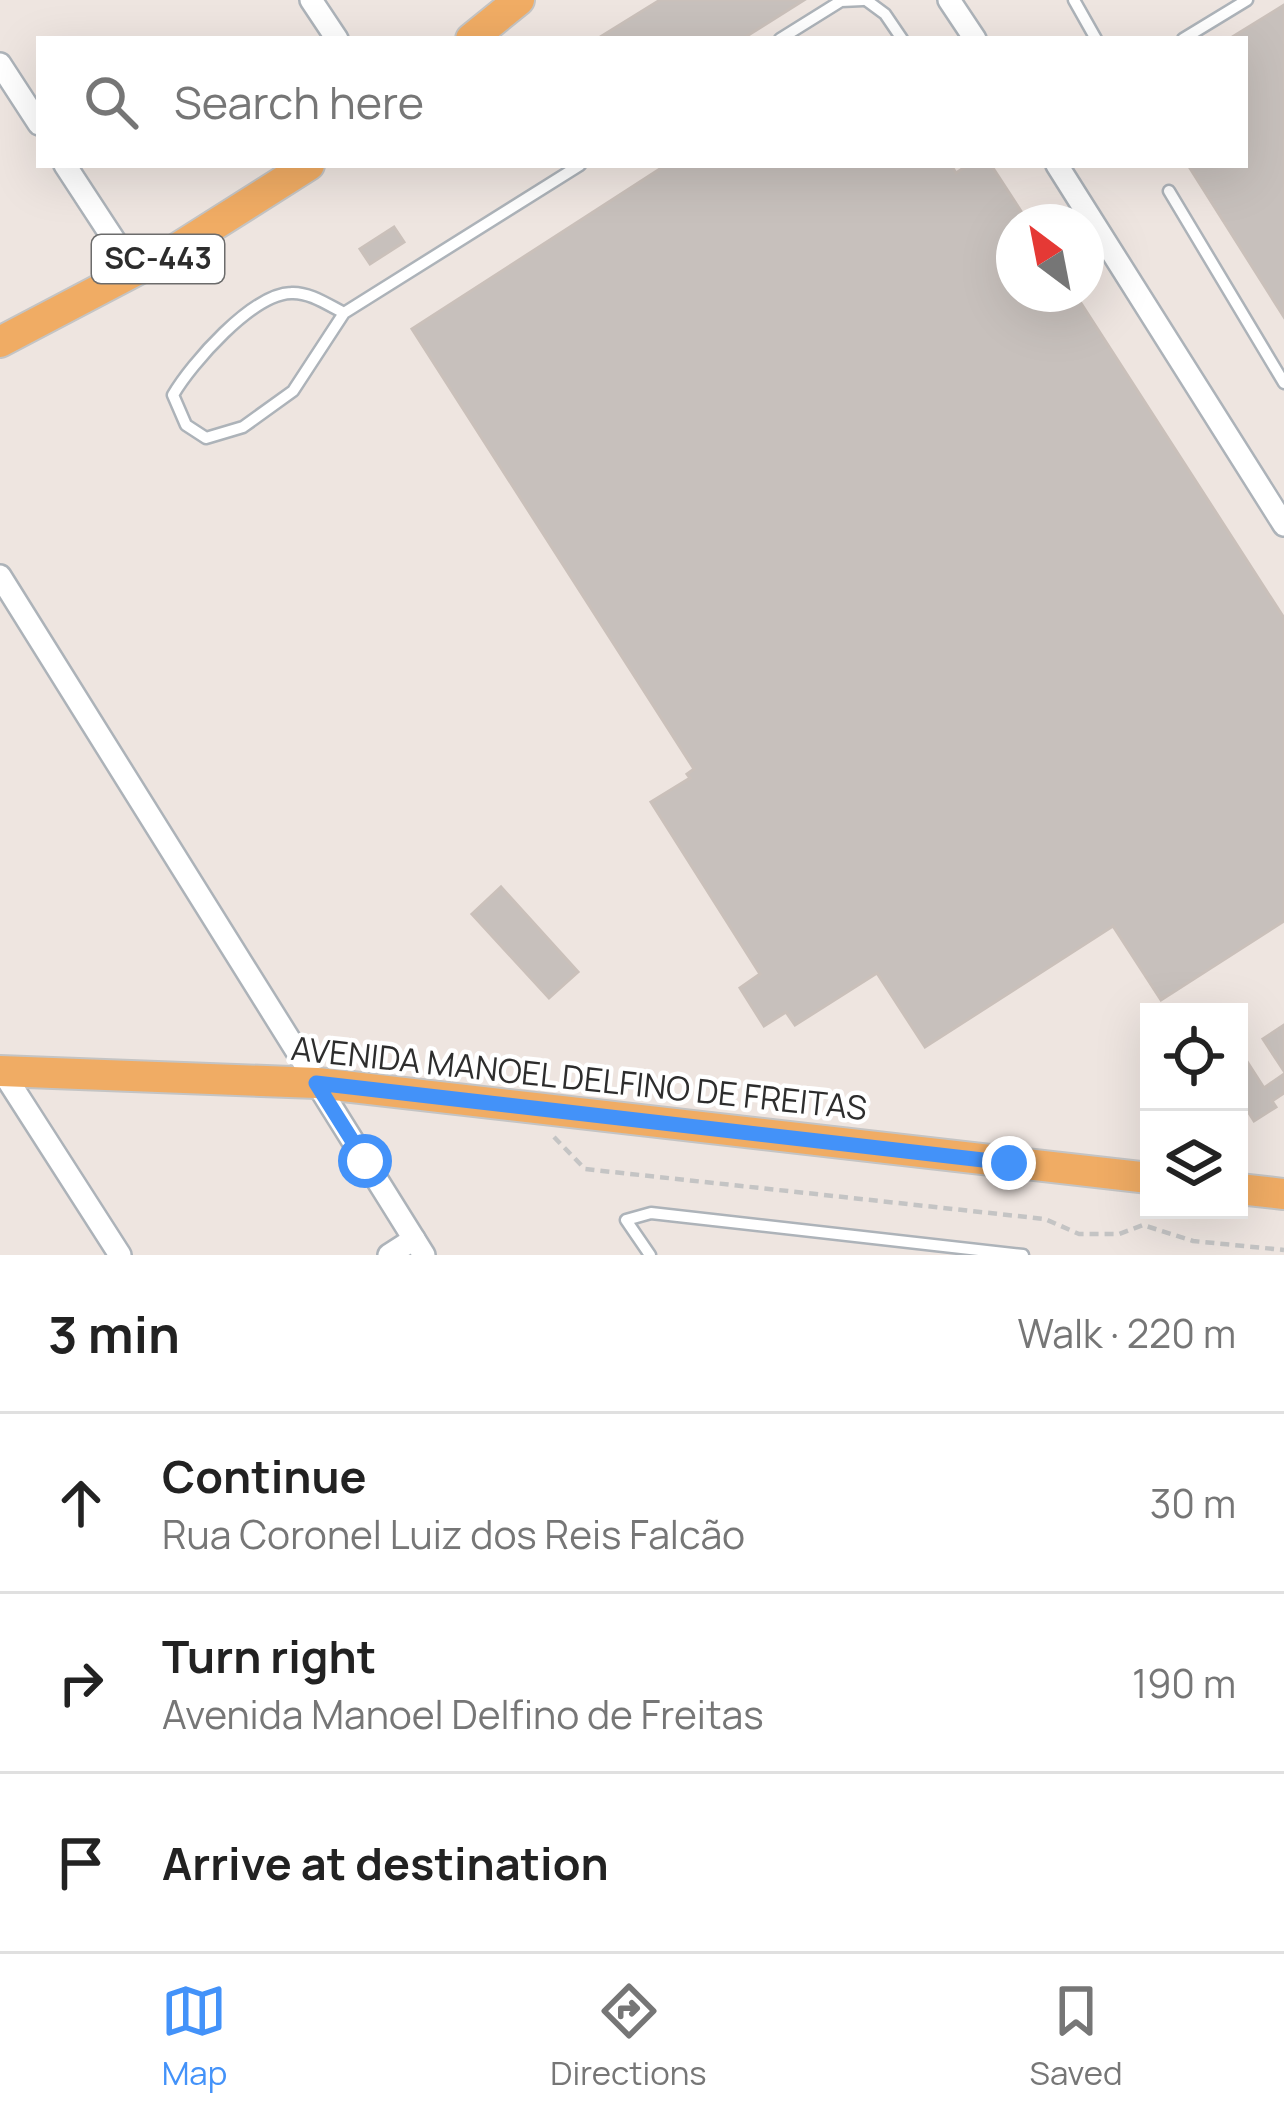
<!DOCTYPE html>
<meta charset="utf-8">
<style>
body{margin:0;font-family:Manrope,sans-serif;background:#f6f6f6;color:#222}
.controls{position:absolute;right:36px;bottom:36px;display:grid;overflow:hidden;border-radius:0px;box-shadow:0 12px 48px #0002}
.controls button{width:108px;height:108px;display:grid;place-items:center;padding:0;border:0;border-bottom:3px solid #e0e0e0;background:#fff;color:#222;font:60px sans-serif}
.compass{position:absolute;left:996px;top:204px;width:108px;height:108px;border-radius:50%;background:#fff;box-shadow:0 12px 48px #0002;rotate:328deg}
.stop{position:absolute;width:36px;height:36px;margin:-27px;border:9px solid #4392f9;border-radius:50%;background:#fff}
.stop.end{background:#4392f9;border-color:#fff;box-shadow:0 3px 12px #0008}
.list{margin:0;padding:0;list-style:none}
h2{display:flex;justify-content:space-between;align-items:center;height:156px;margin:0;padding:0 48px;font-size:51px}
h2 small{font-size:39px;font-weight:400;color:#767676}
.list li{display:grid;grid-template-columns:78px 1fr auto;gap:36px;align-items:center;box-sizing:border-box;height:180px;padding:0 48px;border-top:3px solid #e0e0e0}
.list b{display:block;font-size:45px;white-space:nowrap}
.list p{margin:0;font-size:39px;white-space:nowrap;color:#767676}
.list em{font-size:39px;font-style:normal;color:#767676}
.icon{flex:none;width:66px;height:66px;fill:none;stroke:currentColor;stroke-width:2;stroke-linecap:round;stroke-linejoin:round}
.map{position:relative;flex:none;width:1284px;height:1255px;overflow:hidden}
.search{position:absolute;background:#fff;box-shadow:0 12px 48px #0002;left:36px;right:36px;top:36px;height:132px;display:flex;align-items:center;gap:30px;box-sizing:border-box;padding:0 42px;border-radius:0px;color:#767676;font-size:45px}
.sheet{height:696px;background:#fff}
nav{display:flex;justify-content:space-around;align-items:center;box-sizing:border-box;height:168px;border-top:3px solid #e0e0e0;background:#fff;font-size:33px;color:#767676}
nav a{display:grid;justify-items:center;gap:6px}
nav .on{color:#4392f9}
.map>svg:first-child{display:block}
</style>
<div class="map">
<svg width="1284" height="1255" viewBox="0 0 1284 1255">
<rect width="100%" height="100%" fill="#eee5e0"/>
<!-- building -->
<g fill="#c7c0bc" stroke="#cac0ba" stroke-width="3">
<path d="M 660,0 L 804,0 L 742,39 L 597,39 Z"/>
<path d="M 1284,5 L 1284,317 L 1188,165 L 1245,165 L 1245,39 L 1229,39 Z"/>
<path d="M 666,165 L 951,165 L 956,173 L 968,165 L 991,165 L 1028,222 L 1014,222 L 1014,294 L 1075,294 L 1284,618 L 1284,921 L 1161,1000 L 1113,926 L 925,1047 L 877,973 L 795,1025 L 786,1012 L 764,1026 L 740,988 L 760,974 L 651,802 L 690,778 L 687,774 L 694,769 L 412,329 Z"/>
<path d="M 394,227 L 404,242 L 370,264 L 360,249 Z"/>
<path d="M 501,887 L 578,972 L 549,998 L 472,914 Z"/>
<path d="M 1284,1025 L 1284,1071 L 1263,1039 Z"/>
<path d="M 1239,1049 L 1264,1088 L 1284,1074 L 1284,1093 L 1272,1101 L 1276,1107 L 1254,1121 L 1239,1097 Z"/>
</g>
<g fill="none" stroke-linecap="round" stroke-linejoin="round">
<defs>
<g id="lane">
<path d="M 866,0 L 885,14 L 902,39"/>
<path d="M 1074,0 L 1096,39"/>
<path d="M 780,39 L 841,1 L 863,0"/>
<path d="M 1183,39 L 1247,0"/>
<path d="M 1169,191 L 1284,383"/>
<path d="M 344,313 C 328,305 310,292 291,293 C 252,294 191,364 173,395 L 186,425 L 206,438 L 243,427 L 293,391 L 344,313 L 580,165"/>
<path d="M 650,1255 L 626,1220 L 651,1213 L 1023,1255"/>
</g>
<g id="street">
<path d="M 311,0 L 337,39"/>
<path d="M 949,0 L 975,39"/>
<path d="M 0,64 L 39,124"/>
<path d="M 65,165 L 135,272"/>
<path d="M 1057,165 L 1284,525"/>
<path d="M 0,576 L 424,1255"/>
<path d="M 2,1071 L 120,1255"/>
<path d="M 389,1255 L 414,1239"/>
</g>
<g id="primary">
<path d="M 471,39 L 519,0"/>
<path d="M 0,342 L 173,251 L 309,165"/>
<path d="M 0,1071 L 317,1083 L 1149,1178"/>
<path d="M 1239,1189 L 1284,1194"/>
</g>
</defs>
<!-- lane casing -->
<use href="#lane" stroke="#adb3b9" stroke-width="15"/>
<!-- street casing -->
<use href="#street" stroke="#adb3b9" stroke-width="26"/>
<!-- primary casing -->
<use href="#primary" stroke="#c4c4c4" stroke-width="34"/>
<!-- path -->
<path stroke="#c4c4c4" stroke-width="4.5" stroke-dasharray="9 6" stroke-linecap="butt" d="M 554,1137 L 585,1169 L 1045,1219 L 1079,1234 L 1119,1234 L 1143,1225 L 1193,1241 L 1284,1250"/>
<!-- lane -->
<use href="#lane" stroke="#fff" stroke-width="10"/>
<!-- street -->
<use href="#street" stroke="#fff" stroke-width="21"/>
<!-- primary -->
<use href="#primary" stroke="#f0ac64" stroke-width="30"/>
</g>
<g fill="none" stroke-linecap="round" stroke-linejoin="round">
<!-- route -->
<path stroke="#4392f9" stroke-width="15" d="M 365,1161 L 316,1083 L 1009,1163"/>
</g>
<g text-anchor="middle" stroke-width="9" stroke-linejoin="round" paint-order="stroke">
<!-- shield labels -->
<rect fill="#fff" stroke="#6c6c6c" stroke-width="3" x="92" y="235" width="132" height="48" rx="9"/>
<g font-size="30" font-weight="bold" fill="#2d2d2d">
<text x="158" y="269">SC-443</text>
</g>
<!-- street labels -->
<g font-size="33" fill="#2d2d2d" stroke="#fff">
<text transform="translate(579 1078) rotate(6)" y="12">AVENIDA MANOEL DELFINO DE FREITAS</text>
</g>
</g>
</svg>
<div class="controls">
<button><svg class="icon" aria-label="locate" viewBox="0 0 24 24"><circle cx="12" cy="12" r="6"/><path d="M12 2v4M12 18v4M2 12h4M18 12h4"/></svg></button>
<button><svg class="icon" aria-label="layers" viewBox="0 0 24 24"><path d="M12 4l9 5-9 5-9-5zM3 14l9 5 9-5"/></svg></button>
</div>
<svg class="compass" viewBox="-18 -18 36 36"><path d="M0-13l5 13h-10z" fill="#e53935"/><path d="M0 13l5-13h-10z" fill="#767676"/></svg>
<div class="stop" style="left:365px;top:1161px"></div>
<div class="stop end" style="left:1009px;top:1163px"></div>
<div class="search"><svg class="icon" aria-label="search" viewBox="0 0 24 24"><circle cx="10" cy="10" r="6"/><path d="M15 15l6 6"/></svg>Search here</div>
</div>
<section class="sheet">
<h2>3 min<small>Walk · 220 m</small></h2>
<ul class="list">
<li><svg class="icon" aria-label="ahead" viewBox="0 0 24 24"><path d="M12 20V5M6 11l6-6 6 6"/></svg><div><b>Continue</b><p>Rua Coronel Luiz dos Reis Falcão</p></div><em>30 m</em></li>
<li><svg class="icon" aria-label="right" viewBox="0 0 24 24"><path d="M7 20v-9h11M14 6l5 5-5 5"/></svg><div><b>Turn right</b><p>Avenida Manoel Delfino de Freitas</p></div><em>190 m</em></li>
<li><svg class="icon" aria-label="arrive" viewBox="0 0 24 24"><path d="M6 21V4h12l-3 4 3 4H6"/></svg><div><b>Arrive at destination</b></div></li>
</ul>
</section>
<nav>
<a class="on"><svg class="icon" aria-label="map" viewBox="0 0 24 24"><path d="M3 6l6-2 6 2 6-2v14l-6 2-6-2-6 2zM9 4v14M15 6v14"/></svg>Map</a>
<a><svg class="icon" aria-label="directions" viewBox="0 0 24 24"><path d="M12 3l9 9-9 9-9-9zM9 14v-3h6M13 9l2 2-2 2"/></svg>Directions</a>
<a><svg class="icon" aria-label="saved" viewBox="0 0 24 24"><path d="M7 4h10v16l-5-4-5 4z"/></svg>Saved</a>
</nav>
